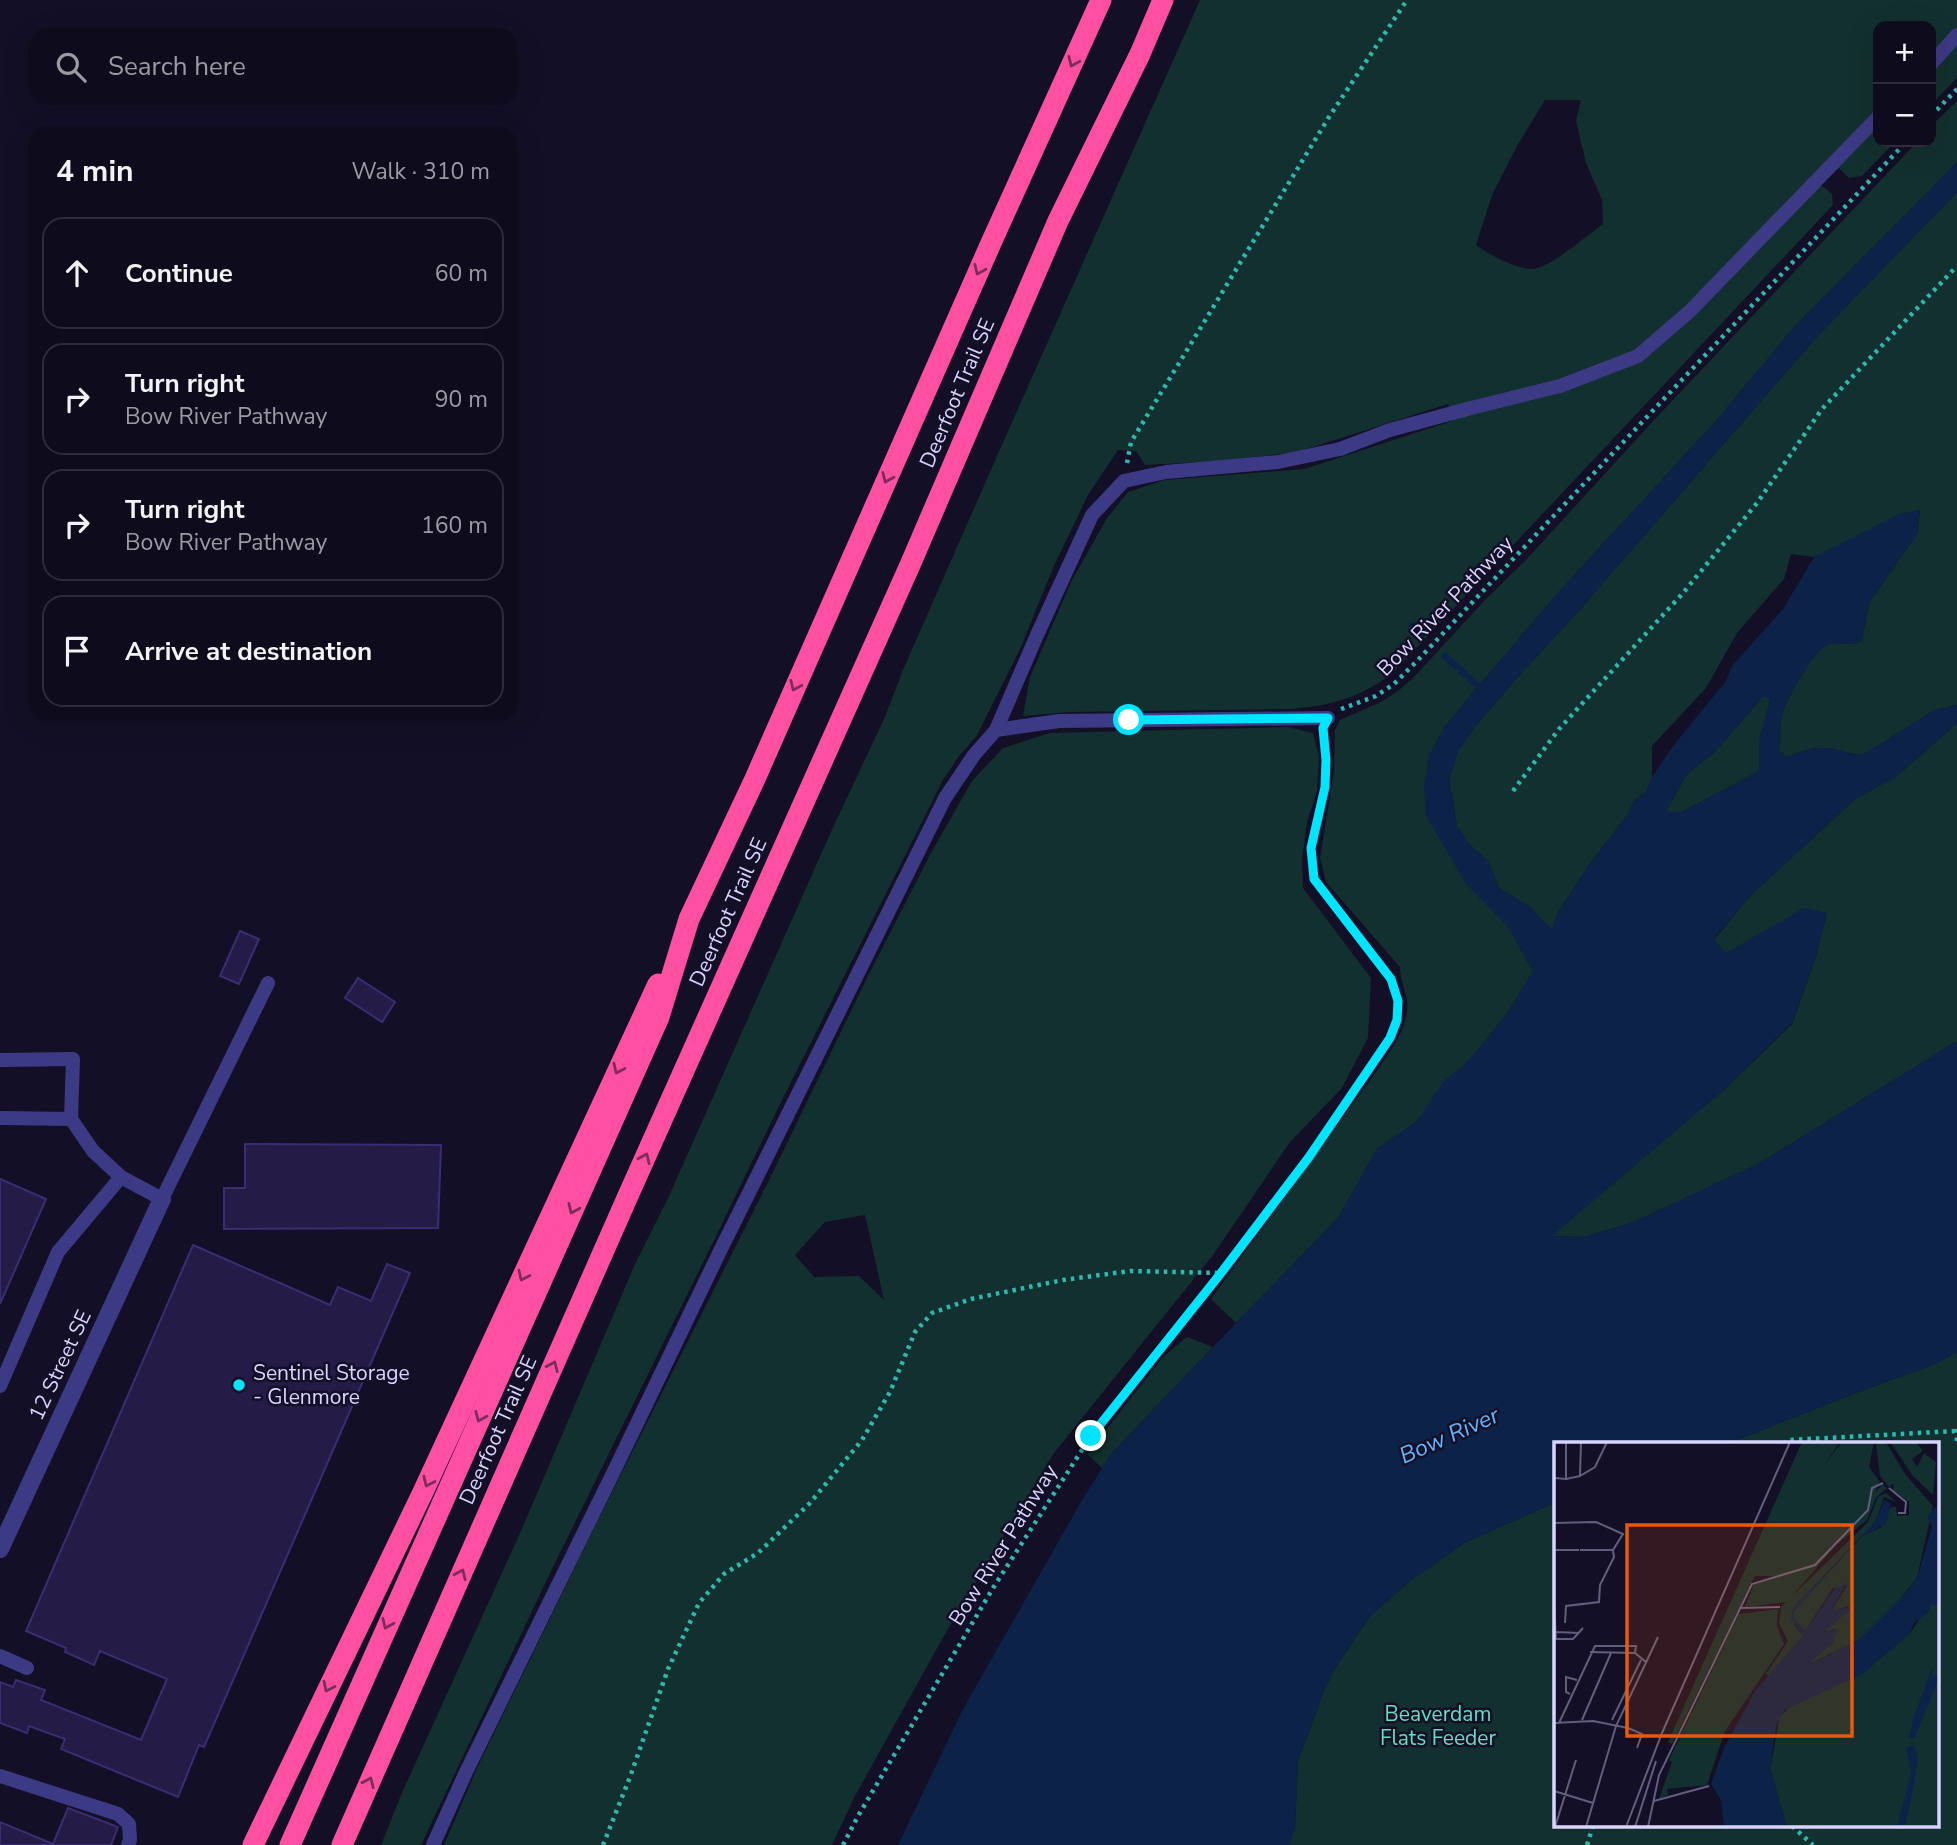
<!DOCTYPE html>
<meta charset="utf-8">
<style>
body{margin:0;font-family:"Nunito Sans",sans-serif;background:#171425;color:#f1f3f6}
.controls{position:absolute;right:21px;top:21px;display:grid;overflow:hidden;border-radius:14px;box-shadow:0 7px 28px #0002}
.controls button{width:63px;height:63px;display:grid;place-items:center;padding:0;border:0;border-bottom:2px solid #2e2b3b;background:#0e0b1c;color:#f1f3f6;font:35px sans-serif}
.stop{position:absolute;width:21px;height:21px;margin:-16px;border:5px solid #00e5ff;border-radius:50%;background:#fff}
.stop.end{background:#00e5ff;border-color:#fff;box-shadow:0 2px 7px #0008}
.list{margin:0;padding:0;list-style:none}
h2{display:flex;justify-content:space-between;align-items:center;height:91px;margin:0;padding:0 28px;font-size:30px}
h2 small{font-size:23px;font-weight:400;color:#9b9ba3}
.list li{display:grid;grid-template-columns:46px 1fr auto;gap:21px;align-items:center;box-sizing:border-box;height:112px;margin:0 14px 14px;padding:0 14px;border:2px solid #2e2b3b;border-radius:21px}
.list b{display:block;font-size:26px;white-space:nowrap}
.list p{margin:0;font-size:23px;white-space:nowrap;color:#9b9ba3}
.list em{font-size:23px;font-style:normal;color:#9b9ba3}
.icon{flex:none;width:38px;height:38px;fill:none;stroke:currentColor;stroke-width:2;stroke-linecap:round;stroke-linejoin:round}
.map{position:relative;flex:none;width:1957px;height:1845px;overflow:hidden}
.search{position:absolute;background:#0e0b1c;box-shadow:0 7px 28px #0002;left:28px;top:28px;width:490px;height:77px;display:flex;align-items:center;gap:18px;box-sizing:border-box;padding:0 24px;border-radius:21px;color:#9b9ba3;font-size:26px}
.panel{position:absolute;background:#0e0b1c;box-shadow:0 7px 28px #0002;left:28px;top:126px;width:490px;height:595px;border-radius:21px}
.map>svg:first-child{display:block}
</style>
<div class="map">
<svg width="1957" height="1845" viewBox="0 0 1957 1845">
<rect width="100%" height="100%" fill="#130f26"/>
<!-- green -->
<g fill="#12302f" fill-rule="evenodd">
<path d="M 1200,0 L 1957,0 L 1957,78 L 1931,105 L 1931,26 L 1878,26 L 1878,142 L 1895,142 L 1862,176 L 1849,178 L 1839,168 L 1821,185 L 1832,194 L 1833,205 L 1391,675 C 1355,699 1333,705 1291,709 L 1070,712 L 1023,716 L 1030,677 L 1072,580 L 1107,518 L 1128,492 L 1164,480 L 1304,469 L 1452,421 L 1448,404 L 1297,452 L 1220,461 L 1145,465 L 1136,451 L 1118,450 L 1088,495 L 1053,568 L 1021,647 L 976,737 L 959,756 L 943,780 L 779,1106 L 721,1226 L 552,1569 L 421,1845 L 381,1845 L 401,1795 L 521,1531 L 635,1264 L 669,1196 L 830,834 L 884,719 L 903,670 L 997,456 ZM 1545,100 L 1581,100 L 1576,121 L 1586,163 L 1602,200 L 1603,224 C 1587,235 1550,268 1532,269 C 1516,269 1488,254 1476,245 L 1492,195 L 1517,146 Z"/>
<path d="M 1957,101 L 1957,162 L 1795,326 L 1715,422 L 1556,595 L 1469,697 L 1444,728 L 1429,756 L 1490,907 L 1509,928 L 1533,971 L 1510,1009 L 1488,1038 L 1416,1122 L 1377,1149 L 1338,1218 L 1236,1323 L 1211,1299 L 1376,1072 C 1389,1052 1411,1026 1407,1000 C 1405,988 1400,980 1400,967 L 1326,882 L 1320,858 L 1334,772 L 1335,730 L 1340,720 L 1381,702 L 1398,691 L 1413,678 L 1485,600 L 1525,561 L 1654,420 L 1917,142 L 1931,142 L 1931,126 Z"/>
<path d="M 1957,192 L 1957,705 L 1935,710 L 1863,755 C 1848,755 1838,748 1824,748 C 1811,747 1798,753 1786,757 L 1779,750 C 1780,739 1780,727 1782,716 C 1785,701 1812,654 1825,646 C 1836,639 1849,649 1862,640 L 1869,603 L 1917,534 L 1920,511 L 1872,529 L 1814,557 L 1791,554 L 1784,579 L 1737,633 L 1706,688 L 1652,746 L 1652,777 L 1646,792 L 1635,799 L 1626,817 L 1589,865 L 1557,914 L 1552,931 L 1530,907 L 1499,888 L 1488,861 L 1469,844 L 1457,826 L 1449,780 L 1458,751 L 1474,728 L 1514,681 L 1576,614 L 1814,340 Z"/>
<path d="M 1763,696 L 1771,698 L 1759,771 L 1682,812 L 1669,812 L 1667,809 L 1687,774 L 1715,752 Z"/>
<path d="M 1957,723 L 1957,1041 L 1758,1164 L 1634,1222 L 1584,1237 L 1551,1236 L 1727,1087 L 1792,1024 L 1816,956 L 1827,913 L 1804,909 L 1726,954 L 1714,940 L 1750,896 L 1855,799 L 1897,776 Z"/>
<path d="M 1288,727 L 1313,733 L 1319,757 L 1317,791 L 1307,822 L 1302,860 L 1303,888 L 1371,978 L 1368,1038 L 1342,1088 L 1290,1142 L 1213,1255 L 1054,1453 L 945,1634 L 855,1796 L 832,1845 L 444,1845 L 477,1768 L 597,1522 L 772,1174 L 867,978 L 931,853 L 972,781 L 1003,748 L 1050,733 ZM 865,1215 L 884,1300 L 859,1276 L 814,1277 L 795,1255 L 825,1222 Z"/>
<path d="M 1187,1337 L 1213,1347 L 1111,1454 L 1102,1468 L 1087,1454 L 1163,1357 Z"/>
<path d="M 1957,1352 L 1957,1845 L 1289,1845 L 1295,1827 L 1298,1761 L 1324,1691 L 1334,1670 L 1370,1616 L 1410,1581 L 1464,1543 L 1556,1502 L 1556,1826 L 1938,1826 L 1938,1444 L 1727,1444 L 1853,1394 L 1935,1364 Z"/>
</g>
<!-- water -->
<path fill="#0c2248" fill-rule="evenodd" d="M 1957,162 L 1957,192 L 1814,340 L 1576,614 L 1514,681 L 1474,728 L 1458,751 L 1449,780 L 1457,826 L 1469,844 L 1488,861 L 1499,888 L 1530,907 L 1552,930 L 1557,914 L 1589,865 L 1626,817 L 1635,799 L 1646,792 L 1652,777 L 1673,746 L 1726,681 L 1732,666 L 1783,609 L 1814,557 L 1899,514 L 1920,510 L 1917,534 L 1869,603 L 1862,640 C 1849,649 1836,639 1825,646 C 1812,654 1785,701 1782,716 C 1780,727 1780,739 1779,750 L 1786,757 C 1798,753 1811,747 1824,748 C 1838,748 1848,755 1863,755 L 1935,710 L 1957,705 L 1957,723 L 1897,776 L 1855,799 L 1750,896 L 1714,939 L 1726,953 L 1804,908 L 1827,913 L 1816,956 L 1792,1023 L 1727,1087 L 1552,1236 L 1584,1237 L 1634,1222 L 1758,1164 L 1957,1041 L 1957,1352 L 1935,1364 L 1853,1394 L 1727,1444 L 1556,1444 L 1556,1502 L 1464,1543 L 1410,1581 L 1370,1616 L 1334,1670 L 1324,1691 L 1298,1761 L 1295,1827 L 1289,1845 L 898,1845 L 963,1709 L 1081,1502 L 1111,1454 L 1236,1323 L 1338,1218 L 1377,1149 L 1416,1122 L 1444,1081 L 1465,1064 L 1488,1038 L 1510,1009 L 1533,971 L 1509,928 L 1466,884 L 1426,816 L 1424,786 L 1429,756 L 1444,728 L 1469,697 L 1556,595 L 1715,422 L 1795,326 ZM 1763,696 L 1770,699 L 1759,740 L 1759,771 L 1682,812 L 1669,812 L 1667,809 L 1687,774 L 1715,752 Z"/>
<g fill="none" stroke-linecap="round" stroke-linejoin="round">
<!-- stream -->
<g stroke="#0c2248" stroke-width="7">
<path d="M 1412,626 L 1421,634"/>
<path d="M 1445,656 L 1479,687"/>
</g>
</g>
<!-- building -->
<g fill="#241b47" stroke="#3b2d73" stroke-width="2">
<path d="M 240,931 L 259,939 L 239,984 L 220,976 Z"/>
<path d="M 358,978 L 395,1002 L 382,1022 L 345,998 Z"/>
<path d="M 245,1144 L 441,1145 L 438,1228 L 224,1229 L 224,1188 L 245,1188 Z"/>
<path d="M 0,1179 L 46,1199 L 0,1304 Z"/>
<path d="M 193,1245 L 330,1305 L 338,1287 L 371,1301 L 387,1264 L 410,1273 L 204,1747 L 199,1745 L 178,1797 L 61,1749 L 65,1739 L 29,1726 L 27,1733 L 0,1723 L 0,1682 L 13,1687 L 16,1680 L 45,1690 L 41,1700 L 141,1740 L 167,1679 L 100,1651 L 94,1665 L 65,1652 L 66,1648 L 26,1631 Z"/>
<path d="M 68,1808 L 118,1827 L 111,1845 L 0,1845 L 0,1822 L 53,1844 Z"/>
</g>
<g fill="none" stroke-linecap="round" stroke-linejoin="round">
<!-- path -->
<g stroke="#2fb8b0" stroke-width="4.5" stroke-dasharray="3.5 5" stroke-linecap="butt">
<path d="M 1931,116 L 1957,89"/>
<path d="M 1127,463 L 1131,442 L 1329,117 L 1407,0"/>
<path d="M 1341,709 L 1376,696 L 1394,684 L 1417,661 L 1906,142"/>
<path d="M 1513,791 L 1559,729 L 1683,593 L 1757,503 L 1822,409 L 1957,266"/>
<path d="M 1956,1429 L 1957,1443"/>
<path d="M 1783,1444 L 1790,1440 L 1955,1431"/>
<path d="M 1792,1826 L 1813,1845"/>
<path d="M 603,1845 L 630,1777 L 668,1669 L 699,1603 L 724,1574 L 758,1553 L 810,1503 L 862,1440 L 890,1392 L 915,1332 L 932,1313 L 971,1299 L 1063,1280 L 1130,1271 L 1221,1273"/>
<path d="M 843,1845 L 858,1816 L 993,1588 L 1091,1436 L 1221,1273 L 1309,1157 L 1390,1038 L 1397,1020 L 1398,1001 L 1391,979 L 1314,879 L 1311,848 L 1325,787 L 1326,759 L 1324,734"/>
<path d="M 1587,1845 L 1593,1826"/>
</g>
<!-- lane -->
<g stroke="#3d3a85" stroke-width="14">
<path d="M 1931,64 L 1957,35"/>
<path d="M 996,730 L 1059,721 L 1328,718"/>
<path d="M 0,1060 L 73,1059 L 71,1119 L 93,1151 L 121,1177 L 162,1199 L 268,983"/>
<path d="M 0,1118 L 71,1119"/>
<path d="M 0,1386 L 58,1252 L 121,1177"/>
<path d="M 0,1656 L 27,1668"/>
<path d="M 0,1776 L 118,1814 L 129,1824 L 130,1840 L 128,1845"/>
<path d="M 433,1845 L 466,1772 L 616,1467 L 721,1249 L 945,798 L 974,755 L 996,730 L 1037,635 L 1092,515 L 1124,481 L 1166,472 L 1278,462 L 1340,449 L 1390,430 L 1471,408 L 1560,386 L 1638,356 L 1690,311 L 1878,117"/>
</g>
<!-- street -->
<path stroke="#3d3a85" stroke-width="18" d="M 0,1549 L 162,1199"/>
<!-- highway -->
<g stroke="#ff4fa3" stroke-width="21">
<path d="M 253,1845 L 423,1492 L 658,984"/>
<path d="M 290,1845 L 659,1017 L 689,919 L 754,781 L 991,243 L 1101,0"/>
<path d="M 342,1845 L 627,1198 L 910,565 L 1058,221 L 1140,54 L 1163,0"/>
</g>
</g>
<!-- one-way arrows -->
<defs><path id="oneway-chevron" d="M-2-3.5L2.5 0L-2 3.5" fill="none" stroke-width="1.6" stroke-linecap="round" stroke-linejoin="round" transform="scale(1.75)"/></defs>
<g stroke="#7d2c5e">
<use href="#oneway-chevron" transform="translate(1073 62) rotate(114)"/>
<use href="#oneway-chevron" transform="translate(979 270) rotate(114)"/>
<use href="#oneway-chevron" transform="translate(887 478) rotate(114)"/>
<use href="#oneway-chevron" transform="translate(795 686) rotate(114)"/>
<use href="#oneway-chevron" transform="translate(618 1069) rotate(115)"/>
<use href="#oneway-chevron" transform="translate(645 1158) rotate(-66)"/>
<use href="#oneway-chevron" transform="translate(573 1209) rotate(114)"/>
<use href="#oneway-chevron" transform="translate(523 1276) rotate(115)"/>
<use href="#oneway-chevron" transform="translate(553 1366) rotate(-66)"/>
<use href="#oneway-chevron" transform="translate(480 1417) rotate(114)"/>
<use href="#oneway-chevron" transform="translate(428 1482) rotate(115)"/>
<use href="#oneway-chevron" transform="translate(461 1574) rotate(-66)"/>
<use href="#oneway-chevron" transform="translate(387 1624) rotate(114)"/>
<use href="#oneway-chevron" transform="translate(328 1687) rotate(116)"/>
<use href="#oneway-chevron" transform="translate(369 1782) rotate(-66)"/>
</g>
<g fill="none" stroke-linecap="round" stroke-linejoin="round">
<!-- route -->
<path stroke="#00e5ff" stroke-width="9" d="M 1091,1436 L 1221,1273 L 1309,1157 L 1390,1038 L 1397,1020 L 1398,1001 L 1391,979 L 1314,879 L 1311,848 L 1325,787 L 1326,760 L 1323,728 L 1328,718 L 1129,720"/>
</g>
<!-- markers -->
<circle fill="#00e5ff" stroke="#130f26" stroke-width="2.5" cx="239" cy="1385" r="7"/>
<g text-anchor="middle" stroke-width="5" stroke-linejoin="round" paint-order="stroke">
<!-- street labels -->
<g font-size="21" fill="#d9d4ff" stroke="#130f26">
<text transform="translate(957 393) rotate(-67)" y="7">Deerfoot Trail SE</text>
<text transform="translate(1445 606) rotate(-46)" y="7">Bow River Pathway</text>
<text transform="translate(728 912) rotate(-66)" y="7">Deerfoot Trail SE</text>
<text transform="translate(60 1365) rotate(-65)" y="7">12 Street SE</text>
<text transform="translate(498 1430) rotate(-66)" y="7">Deerfoot Trail SE</text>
<text transform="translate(1003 1545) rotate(-58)" y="7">Bow River Pathway</text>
</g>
<!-- poi labels -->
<g font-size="21" fill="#d9d4ff" stroke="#130f26" text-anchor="start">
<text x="253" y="1380">Sentinel Storage<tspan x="253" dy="24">- Glenmore</tspan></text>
</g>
<!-- park labels -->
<g font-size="21" fill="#5fe0c0" stroke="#130f26">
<text x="1438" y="1721">Beaverdam<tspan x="1438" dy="24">Flats Feeder</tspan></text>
</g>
<!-- water labels -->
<g font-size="23" font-style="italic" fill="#62b6ff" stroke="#130f26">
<text transform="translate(1449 1435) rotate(-24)" y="8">Bow River</text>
</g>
</g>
<!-- overview -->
<g transform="translate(1554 1442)">
<rect width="385" height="385" fill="#130f26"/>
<path d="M 248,0 L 286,0 L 270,23 L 288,0 L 320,0 L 315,25 L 326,40 L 320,46 L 323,45 L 321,51 L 328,42 L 333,46 L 322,56 L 313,78 L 282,103 L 233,160 L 191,165 L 200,142 L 222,134 L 201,134 L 118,302 L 114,300 ZM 322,0 L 332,0 L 351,32 L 379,64 L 363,136 L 335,171 L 305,198 L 251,224 L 279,200 L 280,187 L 270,190 L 295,164 L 277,169 L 293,144 L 279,146 L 251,189 L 240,177 L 240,169 L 308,94 L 328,85 L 337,65 L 342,65 L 343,74 L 355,73 L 355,60 L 339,48 L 340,41 L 335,45 L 326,34 ZM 336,0 L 362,0 L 369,9 L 358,17 L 363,25 L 370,11 L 382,20 L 379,53 L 359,34 ZM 332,51 L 342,60 L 330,55 L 322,79 L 239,166 L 241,184 L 249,194 L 215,234 L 212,232 L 234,199 L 225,181 L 227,165 L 314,80 L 324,55 ZM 377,160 L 381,164 L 385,160 L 385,377 L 381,385 L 233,385 L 216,327 L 226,274 L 241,260 L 308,232 L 356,191 ZM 224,167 L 223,184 L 230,202 L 171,289 L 153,343 L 113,347 L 114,353 L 105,357 L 118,320 L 115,318 L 185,172 Z" fill="#12302f"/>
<path d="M 330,58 L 337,61 L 332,82 L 308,94 L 240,169 L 240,177 L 251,189 L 281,146 L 293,141 L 277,168 L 299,165 L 270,190 L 283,187 L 279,200 L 252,224 L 305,198 L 353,150 L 363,136 L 378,85 L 373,75 L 385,61 L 385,160 L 381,164 L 377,160 L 376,169 L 360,181 L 356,191 L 308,232 L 230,268 L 222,284 L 216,327 L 233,385 L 170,385 L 167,358 L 157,342 L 170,306 L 201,249 L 249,194 L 237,176 L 239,166 L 322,79 ZM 378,225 L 378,234 L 384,233 L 385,227 L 385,236 L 360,297 L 355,296 L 359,278 ZM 360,303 L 364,315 L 360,343 L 351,385 L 343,385 L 357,331 L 352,306 Z" fill="#0c2248"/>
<path fill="none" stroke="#625e7d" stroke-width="2" d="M 26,34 L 41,25 L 53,0M 0,36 L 12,37 L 12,0M 12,37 L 26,34 L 27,0M 335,46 L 352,60 L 351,71 L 344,71M 0,73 L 0,157M 0,81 L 42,80 L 69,92 L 59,108M 0,108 L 25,108M 0,162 L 2,197 L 19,197 L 29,186M 187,166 L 226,165M 11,181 L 12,164 L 45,160 L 46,143 L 60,115 L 59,108 L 26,108M 2,190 L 25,191M 36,210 L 81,211M 16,252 L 12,250 L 12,235 L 23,238M 28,278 L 57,211M 58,278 L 87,218M 0,281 L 39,279 L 74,286 L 88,292 L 83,306M 5,281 L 41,204 L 82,204 L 81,211 L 92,220M 0,349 L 39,361M 100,359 L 155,344M 1,385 L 22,318M 32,385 L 62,284 L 104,195M 72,385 L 108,291 L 236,0M 81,385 L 102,319M 94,385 L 105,333 L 198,142 L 261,123 L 314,68 L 318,46 L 329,41"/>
<path fill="#e8590c" fill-opacity="0.15" stroke="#e8590c" stroke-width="3.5" d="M 73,83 L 298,83 L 298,294 L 73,294 Z"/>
<rect width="385" height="385" fill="none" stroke="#d9d4ff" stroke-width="3.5"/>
</g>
</svg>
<div class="controls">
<button>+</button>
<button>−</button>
</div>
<div class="stop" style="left:1129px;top:720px"></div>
<div class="stop end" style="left:1091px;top:1436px"></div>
<div class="search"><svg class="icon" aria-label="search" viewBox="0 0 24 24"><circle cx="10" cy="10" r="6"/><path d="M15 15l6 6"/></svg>Search here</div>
<section class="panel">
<h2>4 min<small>Walk · 310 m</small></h2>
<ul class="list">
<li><svg class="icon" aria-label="ahead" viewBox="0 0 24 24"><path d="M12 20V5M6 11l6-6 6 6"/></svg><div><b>Continue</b></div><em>60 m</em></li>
<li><svg class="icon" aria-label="right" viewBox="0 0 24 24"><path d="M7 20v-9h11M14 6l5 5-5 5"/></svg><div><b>Turn right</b><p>Bow River Pathway</p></div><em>90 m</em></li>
<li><svg class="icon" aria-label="right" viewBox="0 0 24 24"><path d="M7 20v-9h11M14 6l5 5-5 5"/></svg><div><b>Turn right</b><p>Bow River Pathway</p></div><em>160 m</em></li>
<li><svg class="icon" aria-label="arrive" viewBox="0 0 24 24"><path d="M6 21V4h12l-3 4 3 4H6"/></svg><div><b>Arrive at destination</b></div></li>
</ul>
</section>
</div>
